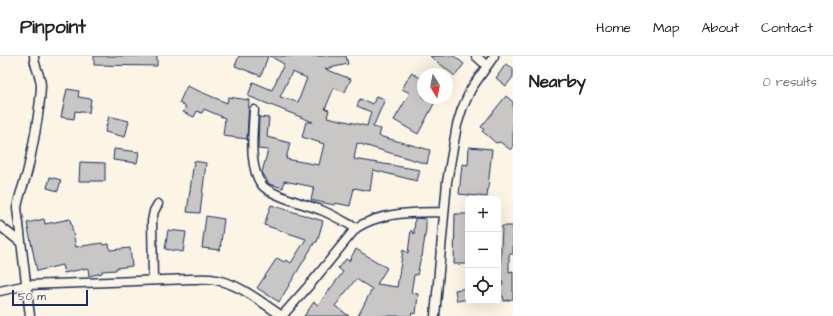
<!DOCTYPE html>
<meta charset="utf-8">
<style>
body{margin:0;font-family:"Architects Daughter",sans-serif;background:#f6f6f6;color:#222}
.controls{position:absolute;right:12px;bottom:12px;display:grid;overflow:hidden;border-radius:6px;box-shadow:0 4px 16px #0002}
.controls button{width:36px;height:36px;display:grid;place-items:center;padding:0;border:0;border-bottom:1px solid #e0e0e0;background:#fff;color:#222;font:20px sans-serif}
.compass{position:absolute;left:417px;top:12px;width:36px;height:36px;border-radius:50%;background:#fff;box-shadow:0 4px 16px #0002;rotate:170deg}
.scale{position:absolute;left:12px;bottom:10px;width:76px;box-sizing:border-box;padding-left:4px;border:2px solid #1b2f5e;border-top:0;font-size:11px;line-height:14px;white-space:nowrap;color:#1b2f5e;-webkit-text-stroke:3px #fcf5e5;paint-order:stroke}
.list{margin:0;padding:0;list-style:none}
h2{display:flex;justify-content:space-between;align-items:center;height:52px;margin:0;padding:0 16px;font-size:17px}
h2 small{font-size:13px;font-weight:400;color:#767676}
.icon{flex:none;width:22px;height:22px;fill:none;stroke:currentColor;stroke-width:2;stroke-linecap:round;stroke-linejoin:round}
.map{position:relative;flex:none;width:513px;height:260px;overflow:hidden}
header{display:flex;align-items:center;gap:24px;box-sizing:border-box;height:56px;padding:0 20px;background:#fff;border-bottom:1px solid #e0e0e0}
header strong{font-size:19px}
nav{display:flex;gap:22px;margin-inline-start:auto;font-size:14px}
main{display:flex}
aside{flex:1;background:#fff}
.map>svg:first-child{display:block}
</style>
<header>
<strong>Pinpoint</strong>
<nav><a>Home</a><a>Map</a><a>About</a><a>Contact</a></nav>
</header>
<main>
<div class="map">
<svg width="513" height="260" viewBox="0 0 513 260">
<rect width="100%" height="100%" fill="#fcf5e5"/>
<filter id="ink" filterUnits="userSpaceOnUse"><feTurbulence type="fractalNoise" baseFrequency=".025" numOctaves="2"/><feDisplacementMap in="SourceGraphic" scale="8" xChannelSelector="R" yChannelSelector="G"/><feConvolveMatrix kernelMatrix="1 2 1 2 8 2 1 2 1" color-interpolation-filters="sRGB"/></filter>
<g filter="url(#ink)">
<!-- building -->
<g fill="#c8c7c6" stroke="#1b2f5e" fill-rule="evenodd">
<path d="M 94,0 L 157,0 L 157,10 L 94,9 Z"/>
<path d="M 239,0 L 268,0 L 261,20 L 235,10 Z"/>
<path d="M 270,0 L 346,0 L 348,8 L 325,13 L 351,23 L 345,36 L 334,32 L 325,53 L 329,54 L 327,61 L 367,70 L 371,56 L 357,50 L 360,43 L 373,48 L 376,40 L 385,43 L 373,71 L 381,73 L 379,80 L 430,94 L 427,108 L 357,87 L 354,103 L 420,114 L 417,125 L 373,114 L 370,135 L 354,132 L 350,150 L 335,147 L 334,149 L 311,144 L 314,131 L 284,125 L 283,132 L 269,128 L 262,116 L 268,94 L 258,93 L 259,61 L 269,62 L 267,81 L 290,87 L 286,103 L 319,109 L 324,88 L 302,81 L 306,66 L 313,66 L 248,40 L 253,26 L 272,34 L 284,8 ZM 292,16 L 307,22 L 298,46 L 280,41 Z"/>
<path d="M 430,0 L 454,0 L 464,8 L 455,20 Z"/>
<path d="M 506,8 L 513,12 L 513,21 L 506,30 L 496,22 Z"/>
<path d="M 411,17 L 423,23 L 423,42 L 437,42 L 418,78 L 394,64 L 410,37 L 402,33 Z"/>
<path d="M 187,30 L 227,47 L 228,41 L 249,44 L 247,83 L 223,80 L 225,62 L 204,53 L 202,57 L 197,55 L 194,61 L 183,56 L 186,51 L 179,47 Z"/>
<path d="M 67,33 L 79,35 L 78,41 L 91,43 L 89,57 L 75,55 L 74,63 L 61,61 Z"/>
<path d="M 506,40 L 513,46 L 513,89 L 511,94 L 500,86 L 496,87 L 482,75 L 484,73 L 481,71 Z"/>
<path d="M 109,60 L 129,65 L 125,81 L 105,76 Z"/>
<path d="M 469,91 L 492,93 L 487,141 L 459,138 L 462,108 L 468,109 Z"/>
<path d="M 114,93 L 139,96 L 137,107 L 113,104 Z"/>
<path d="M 194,105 L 206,107 L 200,157 L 187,156 Z"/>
<path d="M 80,106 L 105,107 L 105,125 L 79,125 Z"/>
<path d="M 50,121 L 61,124 L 58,135 L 47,132 Z"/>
<path d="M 271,149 L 323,165 L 317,186 L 315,186 L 279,246 L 257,232 L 277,202 L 284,206 L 286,204 L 291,207 L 306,183 L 264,169 Z"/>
<path d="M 455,158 L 468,158 L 468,208 L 454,208 Z"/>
<path d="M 206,160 L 224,163 L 220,194 L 202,192 Z"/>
<path d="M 415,162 L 426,163 L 426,173 L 422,201 L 421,201 L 417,219 L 414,219 L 411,237 L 418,238 L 416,258 L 412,257 L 411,260 L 358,260 L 372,233 L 356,223 L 335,250 L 349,260 L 304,260 L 314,246 L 318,249 L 343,216 L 338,212 L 346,203 L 349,205 L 356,193 L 387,212 L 377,228 L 397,231 L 403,194 L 408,197 L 411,174 L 414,178 Z"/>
<path d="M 44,163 L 45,168 L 70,163 L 76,191 L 102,187 L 103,189 L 109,188 L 110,194 L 130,192 L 132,210 L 116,212 L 116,214 L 102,215 L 102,217 L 89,220 L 88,212 L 64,217 L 62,209 L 37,215 L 27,167 Z"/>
<path d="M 502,170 L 513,170 L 513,198 L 509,198 L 509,216 L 513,215 L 513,243 L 504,245 L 503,240 L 500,240 L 498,230 L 503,229 L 500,218 Z"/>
<path d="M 168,174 L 186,176 L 183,196 L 165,193 Z"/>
<path d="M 468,232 L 468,243 L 457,245 L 455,234 Z"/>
</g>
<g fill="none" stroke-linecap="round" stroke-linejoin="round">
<defs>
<g id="minor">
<path d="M 476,0 L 486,9"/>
<path d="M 254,54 C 253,74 248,112 262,129 C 269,139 308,149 321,154 C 333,159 345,166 356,172"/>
<path d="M 0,170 L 20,186"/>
<path d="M 153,224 L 152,165 L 154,155 L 158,148"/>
<path d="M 0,235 L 27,229 L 191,223 C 199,223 208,222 216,224 C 240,228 262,247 282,260"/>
<path d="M 30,260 L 17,152 C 19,138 25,126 28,113 C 33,90 40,53 41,30 C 41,19 34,11 34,0"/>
<path d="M 282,260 L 313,225 L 356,172 C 383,155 414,157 444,156"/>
<path d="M 435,260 L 447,126 L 457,69 L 462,53 L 471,33 L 494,0"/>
</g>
</defs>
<!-- minor casing -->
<use href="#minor" stroke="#1b2f5e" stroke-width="11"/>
<!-- minor -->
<use href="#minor" stroke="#fcf5e5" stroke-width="8"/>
</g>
</g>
</svg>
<div class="controls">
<button>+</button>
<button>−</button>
<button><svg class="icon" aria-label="locate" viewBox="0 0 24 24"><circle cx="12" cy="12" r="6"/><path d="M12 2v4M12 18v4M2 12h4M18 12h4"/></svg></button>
</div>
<svg class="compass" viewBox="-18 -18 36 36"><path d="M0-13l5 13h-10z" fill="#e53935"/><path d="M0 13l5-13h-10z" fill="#767676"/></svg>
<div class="scale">50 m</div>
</div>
<aside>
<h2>Nearby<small>0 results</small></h2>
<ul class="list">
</ul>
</aside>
</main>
